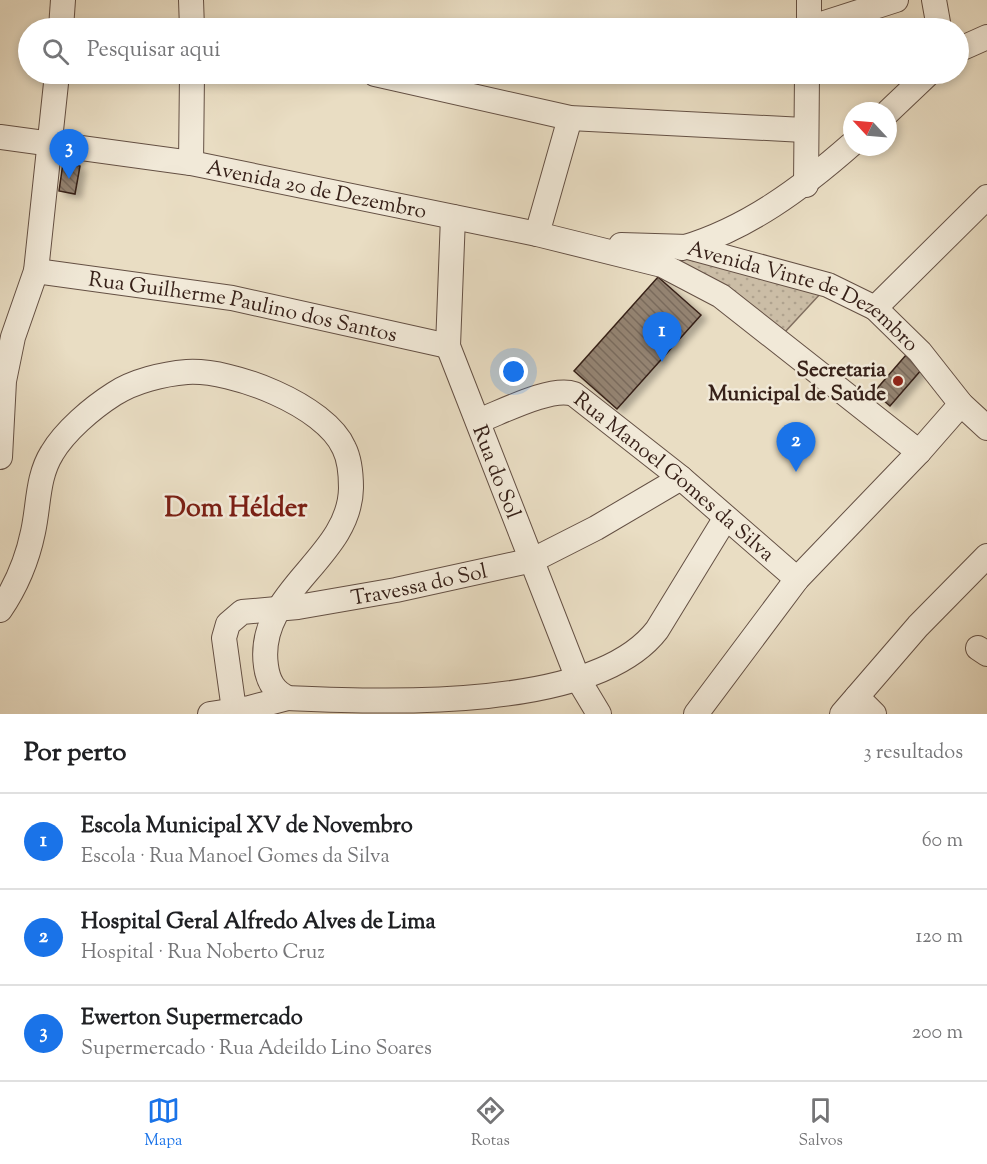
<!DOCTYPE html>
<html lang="pt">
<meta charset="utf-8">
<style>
body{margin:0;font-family:"Sorts Mill Goudy",serif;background:#f6f6f6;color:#202124}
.compass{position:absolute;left:843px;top:102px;width:54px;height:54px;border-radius:50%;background:#fff;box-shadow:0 3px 9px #0003;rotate:296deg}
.you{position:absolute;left:514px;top:372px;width:21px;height:21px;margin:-15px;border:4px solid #fff;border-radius:50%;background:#1a73e8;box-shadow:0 0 0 9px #1a73e833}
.badge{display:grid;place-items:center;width:39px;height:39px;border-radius:50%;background:#1a73e8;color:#fff;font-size:20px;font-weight:700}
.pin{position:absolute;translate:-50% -50px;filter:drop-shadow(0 2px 3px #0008)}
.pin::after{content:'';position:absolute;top:32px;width:21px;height:18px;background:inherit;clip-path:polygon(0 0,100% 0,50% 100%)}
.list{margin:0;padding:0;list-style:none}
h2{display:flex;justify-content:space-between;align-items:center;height:78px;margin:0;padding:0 24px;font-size:26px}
h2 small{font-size:20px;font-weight:400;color:#757577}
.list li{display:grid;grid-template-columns:39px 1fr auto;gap:18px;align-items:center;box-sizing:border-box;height:96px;padding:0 24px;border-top:2px solid #e0e0e0}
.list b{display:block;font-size:22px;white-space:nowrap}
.list p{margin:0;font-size:20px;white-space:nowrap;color:#757577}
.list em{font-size:20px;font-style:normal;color:#757577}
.icon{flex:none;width:33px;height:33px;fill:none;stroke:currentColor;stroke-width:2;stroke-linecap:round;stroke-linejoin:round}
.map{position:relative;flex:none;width:987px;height:714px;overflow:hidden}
.search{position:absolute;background:#fff;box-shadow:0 3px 9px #0003;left:18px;right:18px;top:18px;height:66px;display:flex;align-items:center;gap:15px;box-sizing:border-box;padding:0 21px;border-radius:33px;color:#757577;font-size:22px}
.sheet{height:366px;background:#fff}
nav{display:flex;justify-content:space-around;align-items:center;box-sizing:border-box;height:84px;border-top:2px solid #e0e0e0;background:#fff;font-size:16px;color:#757577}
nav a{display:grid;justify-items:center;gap:3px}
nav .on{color:#1a73e8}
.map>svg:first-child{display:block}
</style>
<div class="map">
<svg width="987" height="714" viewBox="0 0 987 714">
<defs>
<pattern id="grass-dots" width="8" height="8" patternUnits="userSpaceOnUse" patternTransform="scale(1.5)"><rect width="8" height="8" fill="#cbbda6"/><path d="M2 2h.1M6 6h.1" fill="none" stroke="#afa28e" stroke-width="1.8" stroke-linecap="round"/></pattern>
<pattern id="building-back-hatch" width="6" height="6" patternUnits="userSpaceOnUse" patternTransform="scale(1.5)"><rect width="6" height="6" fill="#948371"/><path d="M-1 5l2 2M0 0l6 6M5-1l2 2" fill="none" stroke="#7a6b5c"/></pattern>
<filter id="shadow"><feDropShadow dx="6" dy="4" stdDeviation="3" flood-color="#0004"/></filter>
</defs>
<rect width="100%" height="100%" fill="#e9ddc3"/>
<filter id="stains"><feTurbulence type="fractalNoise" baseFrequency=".00333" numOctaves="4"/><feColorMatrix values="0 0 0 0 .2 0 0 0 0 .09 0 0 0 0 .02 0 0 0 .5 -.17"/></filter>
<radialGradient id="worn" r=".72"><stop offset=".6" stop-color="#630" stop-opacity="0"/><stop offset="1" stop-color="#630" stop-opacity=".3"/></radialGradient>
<!-- grass -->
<path fill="url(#grass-dots)" stroke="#816f60" stroke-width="1.5" d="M 678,254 L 822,292 L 784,333 L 678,265 L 674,256 Z"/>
<!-- building -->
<g fill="url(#building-back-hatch)" stroke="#372119" stroke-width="1.5" filter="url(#shadow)">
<path d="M 63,163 L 80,166 L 75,194 L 59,191 Z"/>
<path d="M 658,277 L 701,315 L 617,409 L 574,371 Z"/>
<path d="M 906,355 L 922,369 L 890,406 L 874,392 Z"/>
</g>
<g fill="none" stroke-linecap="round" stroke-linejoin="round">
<defs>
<g id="minor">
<path d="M 191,0 L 192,28"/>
<path d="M 809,0 L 809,28"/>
<path d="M 934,0 L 939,28"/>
<path d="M 61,28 L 63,0"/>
<path d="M 809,28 L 896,0"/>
<path d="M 958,50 L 987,37"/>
<path d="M 375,74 L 570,118 L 804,130"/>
<path d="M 888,112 L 928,74"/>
<path id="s1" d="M 0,137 L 191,163 L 537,234 L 662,265 L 721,296 L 919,452"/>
<path d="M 191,163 L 192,74"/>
<path d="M 806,185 L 807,74"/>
<path id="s2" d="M 453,217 L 448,346 L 578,679 L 599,714"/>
<path d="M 537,234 L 570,118"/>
<path id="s3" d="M 621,245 L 688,247 L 828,285 L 875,308 L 920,352 L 961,404 L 987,428"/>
<path d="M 682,248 C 747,229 802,188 852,144"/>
<path id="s4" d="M 36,271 L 232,298 L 448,346"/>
<path d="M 875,308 L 987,197"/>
<path id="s5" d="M 478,421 C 502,412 551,386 574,394 L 681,478 L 797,579"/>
<path d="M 0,457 L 4,381 L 13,337 L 36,271 L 57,74"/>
<path d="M 0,610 C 17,585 27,561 33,532 C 39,505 37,477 52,453 C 65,431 92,408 114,394 C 134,381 163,374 187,372 C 232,369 325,405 344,448 C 350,460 351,476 351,488 C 350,559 255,591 266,666 C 268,681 274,692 288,698 C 383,702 594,712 657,630 L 725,519"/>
<path d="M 978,648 L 987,654"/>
<path d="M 857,697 L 874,714"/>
<path id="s6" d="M 234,710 L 224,638 L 228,624 L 242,612 L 298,607 L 396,590 L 533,560 L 596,528 L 681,478"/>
<path d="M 210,714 L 249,708 L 288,698"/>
<path d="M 696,714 L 797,579 L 919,452 L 961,404"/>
<path d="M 842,714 L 918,626 L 987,556"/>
</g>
</defs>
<!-- minor casing -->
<use href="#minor" stroke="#645044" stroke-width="26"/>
<!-- minor -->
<use href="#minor" stroke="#f1e9d8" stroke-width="24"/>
</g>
<!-- markers -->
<circle fill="#8f2418" stroke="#f1e9d8" stroke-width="2" cx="898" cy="381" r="6"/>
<g text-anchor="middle" stroke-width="5" stroke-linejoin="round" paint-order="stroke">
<!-- street labels -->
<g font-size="21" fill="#372119" stroke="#f1e9d8">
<text dy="7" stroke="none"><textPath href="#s1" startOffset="321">Avenida 20 de Dezembro</textPath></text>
<text dy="7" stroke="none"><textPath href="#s3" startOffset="194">Avenida Vinte de Dezembro</textPath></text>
<text dy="7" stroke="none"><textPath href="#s4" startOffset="210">Rua Guilherme Paulino dos Santos</textPath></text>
<text dy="7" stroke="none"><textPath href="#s2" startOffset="264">Rua do Sol</textPath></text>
<text dy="7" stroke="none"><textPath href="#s5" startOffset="231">Rua Manoel Gomes da Silva</textPath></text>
<text dy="7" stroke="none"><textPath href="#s6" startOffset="285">Travessa do Sol</textPath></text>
</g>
<!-- poi labels -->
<g font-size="21" font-weight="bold" fill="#372119" stroke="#f1e9d8" text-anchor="end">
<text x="886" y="376">Secretaria<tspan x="886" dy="24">Municipal de Saúde</tspan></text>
</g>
<!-- district labels -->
<g font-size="27" font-weight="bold" fill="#7a1f14" stroke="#f1e9d8">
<text x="236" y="516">Dom Hélder</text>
</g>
</g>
<rect width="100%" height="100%" filter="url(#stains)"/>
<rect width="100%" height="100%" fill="url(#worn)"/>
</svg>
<svg class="compass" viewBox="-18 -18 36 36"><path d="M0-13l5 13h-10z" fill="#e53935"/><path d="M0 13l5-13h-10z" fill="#757577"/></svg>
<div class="you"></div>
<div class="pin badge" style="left:662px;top:362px">1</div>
<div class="pin badge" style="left:796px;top:472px">2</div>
<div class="pin badge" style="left:69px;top:179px">3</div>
<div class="search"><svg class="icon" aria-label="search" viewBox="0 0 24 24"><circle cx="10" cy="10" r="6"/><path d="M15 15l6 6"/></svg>Pesquisar aqui</div>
</div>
<section class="sheet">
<h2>Por perto<small>3 resultados</small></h2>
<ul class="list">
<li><span class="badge">1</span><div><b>Escola Municipal XV de Novembro</b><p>Escola · Rua Manoel Gomes da Silva</p></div><em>60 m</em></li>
<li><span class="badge">2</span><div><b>Hospital Geral Alfredo Alves de Lima</b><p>Hospital · Rua Noberto Cruz</p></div><em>120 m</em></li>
<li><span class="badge">3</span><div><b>Ewerton Supermercado</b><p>Supermercado · Rua Adeildo Lino Soares</p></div><em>200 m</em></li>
</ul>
</section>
<nav>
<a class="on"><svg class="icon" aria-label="map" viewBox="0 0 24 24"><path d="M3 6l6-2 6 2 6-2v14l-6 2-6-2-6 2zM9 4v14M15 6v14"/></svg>Mapa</a>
<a><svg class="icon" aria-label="directions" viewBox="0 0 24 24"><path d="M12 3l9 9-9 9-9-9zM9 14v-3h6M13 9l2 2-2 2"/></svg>Rotas</a>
<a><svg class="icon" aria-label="saved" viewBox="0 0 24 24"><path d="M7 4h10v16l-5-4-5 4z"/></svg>Salvos</a>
</nav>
